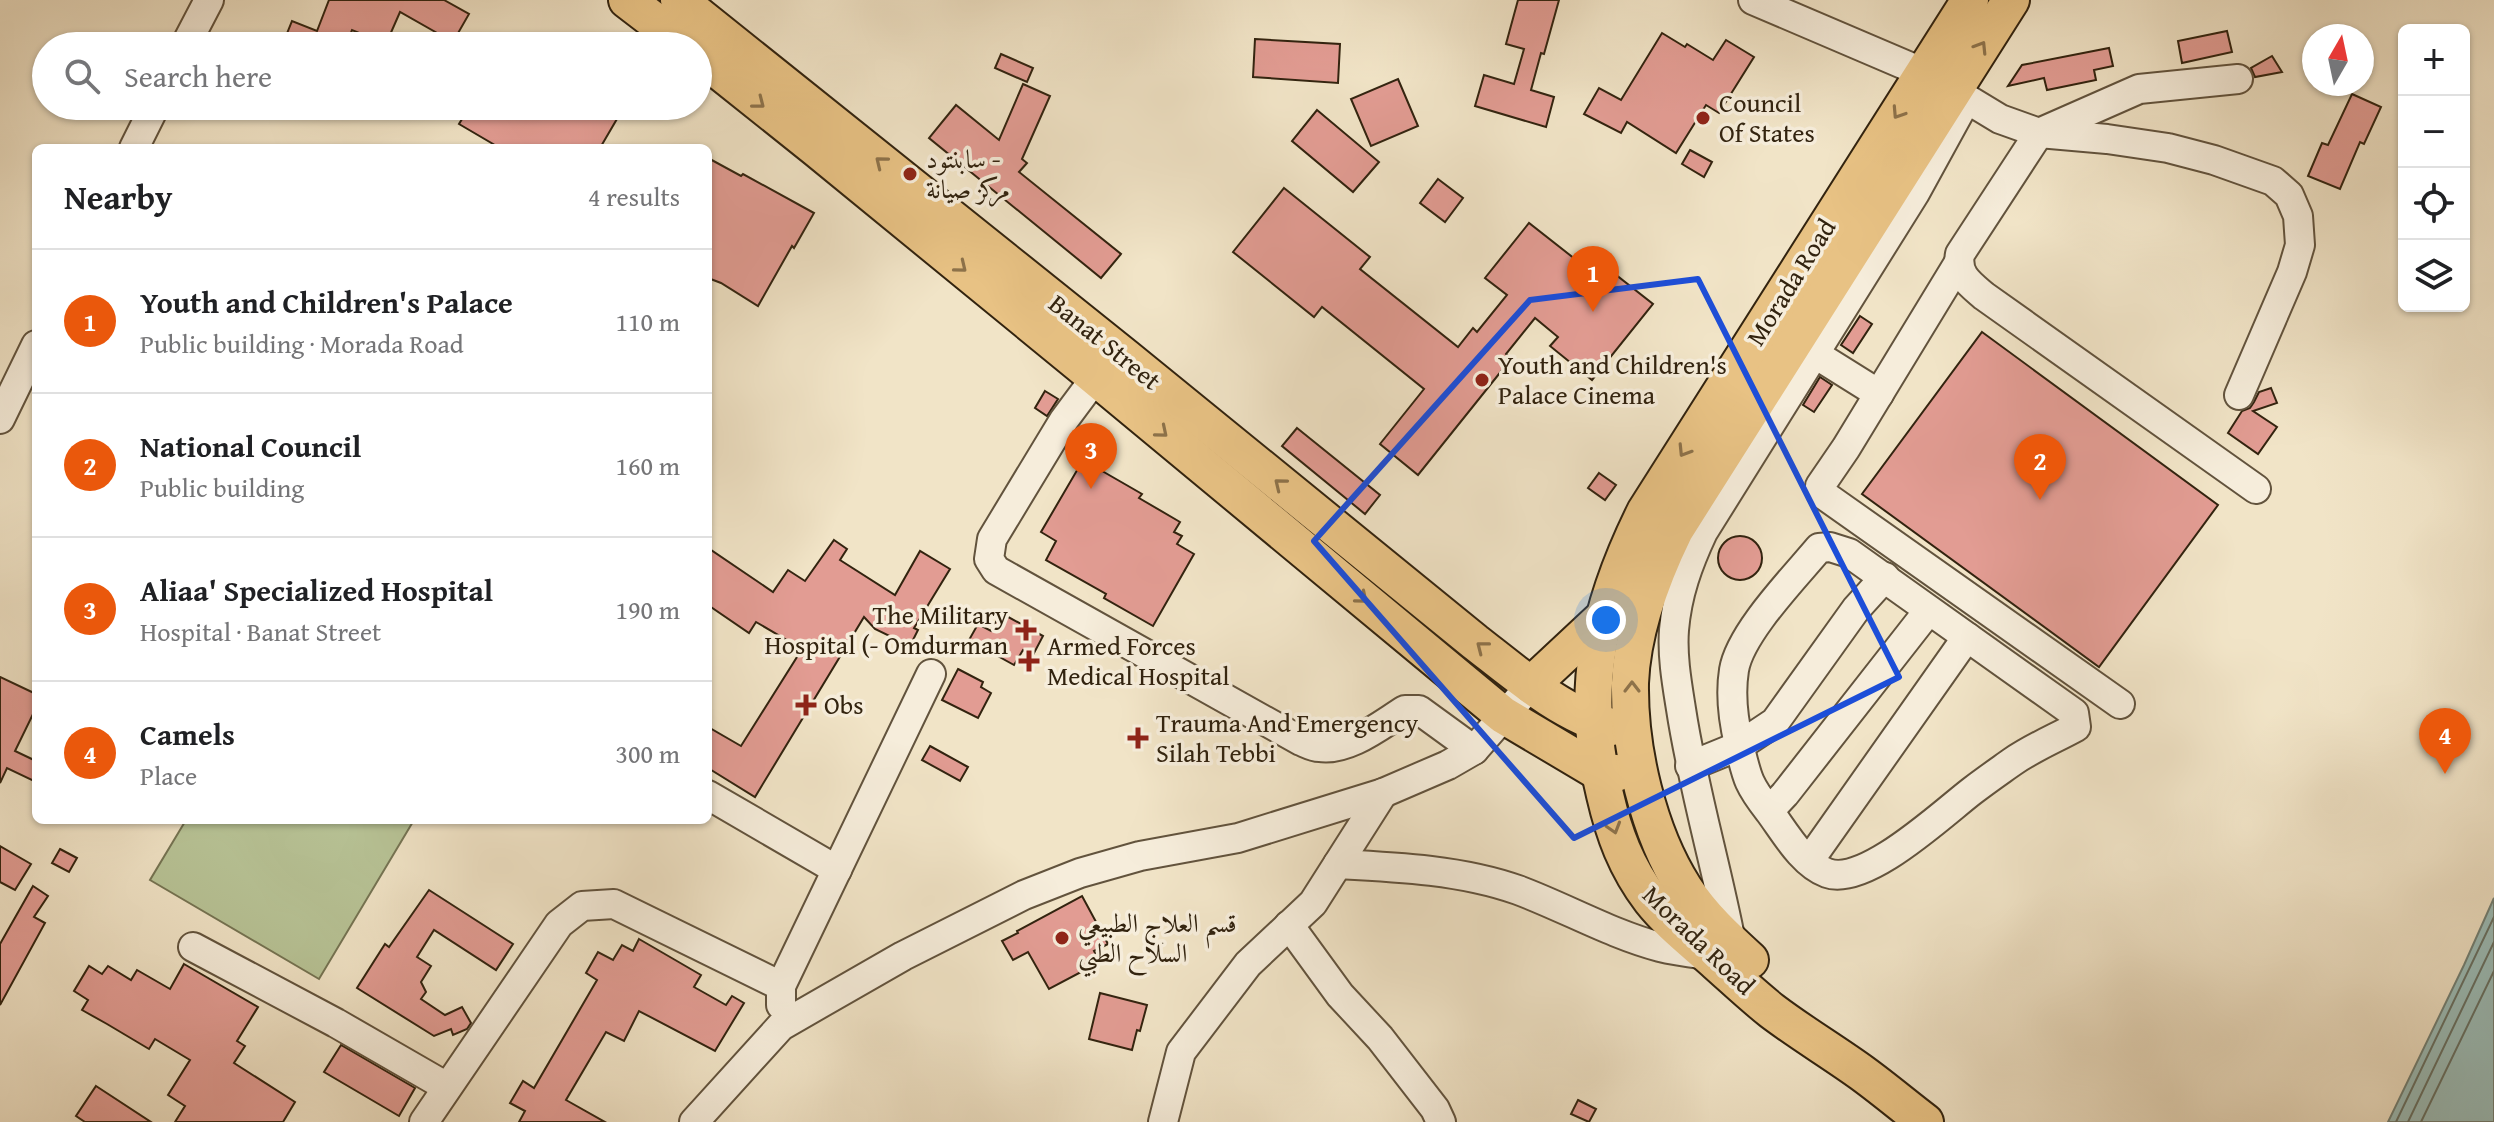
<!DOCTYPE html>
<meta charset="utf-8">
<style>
body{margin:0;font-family:"Gentium Book Plus",Amiri,serif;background:#f6f6f6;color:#202124}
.controls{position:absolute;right:24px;top:24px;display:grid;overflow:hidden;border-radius:12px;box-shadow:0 2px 6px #0004}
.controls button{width:72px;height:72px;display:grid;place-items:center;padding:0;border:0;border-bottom:2px solid #e0e0e0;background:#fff;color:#202124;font:40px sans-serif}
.compass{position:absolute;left:2302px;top:24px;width:72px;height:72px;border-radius:50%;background:#fff;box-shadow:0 2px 6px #0004;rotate:9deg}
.you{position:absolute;left:1606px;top:620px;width:28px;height:28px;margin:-20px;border:6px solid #fff;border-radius:50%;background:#1a73e8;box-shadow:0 0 0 12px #1a73e833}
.badge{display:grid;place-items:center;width:52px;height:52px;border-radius:50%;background:#ea580c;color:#fff;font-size:26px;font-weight:700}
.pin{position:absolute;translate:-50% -66px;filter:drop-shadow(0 2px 4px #0008)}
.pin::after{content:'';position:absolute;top:42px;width:28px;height:24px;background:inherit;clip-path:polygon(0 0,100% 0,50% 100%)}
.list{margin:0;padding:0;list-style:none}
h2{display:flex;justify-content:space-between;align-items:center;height:104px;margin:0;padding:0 32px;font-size:34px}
h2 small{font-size:26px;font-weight:400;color:#757577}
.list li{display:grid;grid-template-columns:52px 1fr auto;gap:24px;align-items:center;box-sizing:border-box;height:144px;padding:0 32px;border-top:2px solid #e0e0e0}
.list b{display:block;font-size:30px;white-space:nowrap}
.list p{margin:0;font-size:26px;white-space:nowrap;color:#757577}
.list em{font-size:26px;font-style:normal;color:#757577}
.icon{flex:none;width:44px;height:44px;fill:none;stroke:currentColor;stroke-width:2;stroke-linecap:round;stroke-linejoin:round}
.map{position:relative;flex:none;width:2494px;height:1122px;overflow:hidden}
.search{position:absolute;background:#fff;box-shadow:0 2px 6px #0004;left:32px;top:32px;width:680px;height:88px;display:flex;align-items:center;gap:20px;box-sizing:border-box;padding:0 28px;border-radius:44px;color:#757577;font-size:30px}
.panel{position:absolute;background:#fff;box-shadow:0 2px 6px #0004;left:32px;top:144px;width:680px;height:680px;border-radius:12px}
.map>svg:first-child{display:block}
</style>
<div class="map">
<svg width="2494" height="1122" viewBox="0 0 2494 1122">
<rect width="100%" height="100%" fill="#f1e4c7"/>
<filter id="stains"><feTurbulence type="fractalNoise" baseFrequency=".0025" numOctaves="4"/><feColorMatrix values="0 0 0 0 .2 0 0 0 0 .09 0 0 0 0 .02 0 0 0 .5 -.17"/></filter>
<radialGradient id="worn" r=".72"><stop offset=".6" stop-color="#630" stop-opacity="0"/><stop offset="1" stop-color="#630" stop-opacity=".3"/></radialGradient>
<!-- green -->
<path fill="#b8c497" stroke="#757453" stroke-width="2" d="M 186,820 L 414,820 L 319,979 L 150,880 Z"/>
<!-- water -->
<path fill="#9bbeba" stroke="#718076" stroke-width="2" d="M 2494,898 L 2494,1122 L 2388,1122 L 2464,965 Z"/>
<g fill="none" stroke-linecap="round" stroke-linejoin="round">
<!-- shore -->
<g stroke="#667064" stroke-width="2">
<path d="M 2396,1122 L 2494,917"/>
<path d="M 2408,1122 L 2494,942"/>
<path d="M 2421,1122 L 2494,971"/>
</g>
</g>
<!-- building -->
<g fill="#e29c93" stroke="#32230f" stroke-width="2">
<path d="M 329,0 L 444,0 L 469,14 L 453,42 L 400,12 L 386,44 L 352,30 L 347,43 L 353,46 L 310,46 L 286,36 L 292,21 L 317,31 Z"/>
<path d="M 1518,0 L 1559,0 L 1544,54 L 1541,53 L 1531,90 L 1554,97 L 1546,127 L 1475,106 L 1484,75 L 1514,84 L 1524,49 L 1506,44 Z"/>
<path d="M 2227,31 L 2232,52 L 2182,63 L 2178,41 Z"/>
<path d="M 1662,33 L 1685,47 L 1687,44 L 1713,60 L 1726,40 L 1754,57 L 1719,113 L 1706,105 L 1676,153 L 1627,122 L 1621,133 L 1584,114 L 1599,88 L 1621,100 Z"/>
<path d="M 1255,39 L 1340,44 L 1338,83 L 1253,77 Z"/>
<path d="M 2109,48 L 2113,66 L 2094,70 L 2096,80 L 2047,90 L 2044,78 L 2008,86 L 2022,65 Z"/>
<path d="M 1001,54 L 1033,68 L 1027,82 L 995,68 Z"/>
<path d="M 2272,56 L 2282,72 L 2255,77 L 2251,68 Z"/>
<path d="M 1398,79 L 1418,126 L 1371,146 L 1351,99 Z"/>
<path d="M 1023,84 L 1050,96 L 1022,159 L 1027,163 L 1019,172 L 1121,254 L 1101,278 L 929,138 L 956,105 L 999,140 Z"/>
<path d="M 2352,94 L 2381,107 L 2364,144 L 2360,142 L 2340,189 L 2308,176 L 2322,143 L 2328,145 Z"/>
<path d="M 470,106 L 611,106 L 621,112 L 600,148 L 500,148 L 459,124 Z"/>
<path d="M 1317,110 L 1379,162 L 1353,192 L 1292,141 Z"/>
<path d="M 1690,150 L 1712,162 L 1704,177 L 1682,164 Z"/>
<path d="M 708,158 L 741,176 L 743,174 L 814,213 L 794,248 L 792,246 L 758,306 L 721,283 L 708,278 Z"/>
<path d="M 1438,179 L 1463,198 L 1445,222 L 1420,203 Z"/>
<path d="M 1284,188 L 1370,257 L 1360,269 L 1458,347 L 1473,328 L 1477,332 L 1507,295 L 1485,278 L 1529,223 L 1603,281 L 1611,271 L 1653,304 L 1592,380 L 1550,346 L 1558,337 L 1535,318 L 1506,354 L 1511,359 L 1418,475 L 1380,444 L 1424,389 L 1322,307 L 1314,317 L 1233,252 Z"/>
<path d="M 1860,316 L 1872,324 L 1853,353 L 1841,345 Z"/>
<path d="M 1982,332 L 2218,505 L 2099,667 L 1862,494 Z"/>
<path d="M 1820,377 L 1832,385 L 1814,412 L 1803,405 Z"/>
<path d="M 2271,388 L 2277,403 L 2253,411 L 2277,427 L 2258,454 L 2228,433 L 2242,411 L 2250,408 L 2254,402 L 2259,392 Z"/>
<path d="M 1045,391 L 1058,399 L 1047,416 L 1035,408 Z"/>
<path d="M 1297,428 L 1380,495 L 1365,514 L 1282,446 Z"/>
<path d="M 1083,460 L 1142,494 L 1139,498 L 1180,522 L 1174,532 L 1182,536 L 1177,544 L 1194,554 L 1153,626 L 1104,598 L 1106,594 L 1046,560 L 1056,541 L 1041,532 Z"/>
<path d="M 1599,473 L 1616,485 L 1605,500 L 1588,488 Z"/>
<circle cx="1740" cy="558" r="22"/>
<path d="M 834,540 L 847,549 L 840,560 L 895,595 L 920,551 L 950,569 L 914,628 L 918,630 L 910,646 L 875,629 L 864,617 L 755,797 L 708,768 L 708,727 L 741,746 L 802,649 L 756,622 L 749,633 L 708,605 L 708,548 L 773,592 L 788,570 L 805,581 Z"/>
<path d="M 1001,613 L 1043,636 L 1033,655 L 1023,650 L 1014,665 L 969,640 L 978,624 L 991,631 Z"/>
<path d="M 958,669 L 983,682 L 981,687 L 991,693 L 978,718 L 942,700 Z"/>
<path d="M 0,677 L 36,694 L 36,708 L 15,751 L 36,761 L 36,782 L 7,768 L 0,783 Z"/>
<path d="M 930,746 L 968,767 L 960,781 L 922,760 Z"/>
<path d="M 0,846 L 31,864 L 15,890 L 0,882 Z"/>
<path d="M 60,849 L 77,858 L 69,872 L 52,863 Z"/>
<path d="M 33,886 L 48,896 L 34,917 L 45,923 L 0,1005 L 0,944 Z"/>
<path d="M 429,890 L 513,944 L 496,970 L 434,930 L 417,957 L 431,966 L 421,982 L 426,992 L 421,999 L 445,1015 L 462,1007 L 471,1023 L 467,1029 L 453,1035 L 451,1029 L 434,1036 L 357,988 L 385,944 L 389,947 Z"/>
<path d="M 1082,896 L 1108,944 L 1094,951 L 1100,962 L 1049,989 L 1028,952 L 1013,960 L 1002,941 L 1018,933 L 1017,931 Z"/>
<path d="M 639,939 L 701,975 L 694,987 L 726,1005 L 732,996 L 744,1003 L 715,1051 L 639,1011 L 624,1041 L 606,1032 L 566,1100 L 605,1122 L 519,1122 L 525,1111 L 510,1103 L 523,1081 L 534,1088 L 597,980 L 586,973 L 598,952 L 613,960 L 622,945 L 633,951 Z"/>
<path d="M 184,964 L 258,1007 L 237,1041 L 245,1046 L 234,1063 L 295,1102 L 283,1122 L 175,1122 L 185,1106 L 168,1095 L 190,1060 L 155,1039 L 149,1049 L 107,1024 L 82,1010 L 88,1000 L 74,991 L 89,966 L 102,974 L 108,966 L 131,980 L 137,970 L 170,989 Z"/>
<path d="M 1100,993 L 1147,1005 L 1140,1031 L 1137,1030 L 1132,1050 L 1089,1039 Z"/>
<path d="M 341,1045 L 415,1088 L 399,1116 L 324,1072 Z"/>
<path d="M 96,1086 L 151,1122 L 85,1122 L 76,1116 Z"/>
<path d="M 1578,1100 L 1596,1109 L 1589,1122 L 1571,1114 Z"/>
</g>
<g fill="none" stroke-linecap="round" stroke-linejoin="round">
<defs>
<g id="minor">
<path d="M 1753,0 L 1924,73 L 2000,119 L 2039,133 L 2107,139 L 2168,148 L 2214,160 L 2273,181 L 2289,195 L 2298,216 L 2300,245 L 2292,272 L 2239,395"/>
<path d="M 185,46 L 209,0"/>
<path d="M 2238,79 L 2139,89 L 2039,133 L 1960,254 C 1956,275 1970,284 1984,296 L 2256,489"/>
<path d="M 134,148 L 155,106"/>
<path d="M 1958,264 L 1846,448 L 1820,486 L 1821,493 L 2120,704"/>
<path d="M 1799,344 L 1879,394"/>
<path d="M 1096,377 L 1064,420 L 992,539 L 989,559 L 996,570 L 1301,741 C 1306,743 1313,747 1319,747 C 1348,752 1382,724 1405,710 L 1419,710 L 1474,750"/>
<path d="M 0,419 L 36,345"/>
<path d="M 1690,766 L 1739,746 L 1775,722 L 1856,609 L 1885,577"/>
<path d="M 708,795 L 837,870"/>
<path d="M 1769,811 C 1784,831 1802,864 1827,873 C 1865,887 1942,814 1972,791 C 1985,781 1998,772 2012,762 C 2032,748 2054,739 2076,727 L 2074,713 L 1849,553 L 1830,547 L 1819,548 C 1794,578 1740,633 1734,670 C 1730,695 1733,719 1739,744 C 1747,777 1747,783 1769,811 L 1785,794 L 1929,610"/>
<path d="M 1809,861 L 1967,637"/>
<path d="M 1338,864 C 1397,867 1462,870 1518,890 C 1566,908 1611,934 1660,947 C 1676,951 1693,953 1708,955"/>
<path d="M 1289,925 L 1340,995 L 1380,1038 L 1435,1109 L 1441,1122"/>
<path d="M 1731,942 C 1716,864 1693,788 1681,709 C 1677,684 1672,656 1674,630 C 1677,594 1688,564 1703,532 L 1915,193 L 1966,100"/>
<path d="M 193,947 L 336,1023 L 447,1087"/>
<path d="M 781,1005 L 781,986 L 931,674"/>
<path d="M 424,1122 L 559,924 L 582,906 L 614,904 L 781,986"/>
<path d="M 694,1122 L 781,1026 L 903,956 L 1024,895 L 1080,873 L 1140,856 L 1238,838 L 1383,793 L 1448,765 L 1474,750 L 1531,685"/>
<path d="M 1163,1122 L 1181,1052 L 1248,964 L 1313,903 L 1383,793"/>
</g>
<g id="major">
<path d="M 627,0 L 687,46"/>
<path d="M 679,0 L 1125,357 L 1475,642 C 1515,673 1563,715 1612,727"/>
<path d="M 698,54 L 817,149 L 1087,370 L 1503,715 L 1599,772 L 1616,773"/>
<path d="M 1531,685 L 1604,617"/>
<path d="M 1750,960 C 1726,938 1702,916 1684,888 C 1648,832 1629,749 1630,683 C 1632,632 1653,575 1675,530 L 2011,0"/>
<path d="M 1925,1122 C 1904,1106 1884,1089 1862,1073 C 1833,1052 1801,1033 1772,1011 C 1753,996 1735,979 1717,963 C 1695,943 1669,923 1651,900 C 1626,867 1614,834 1605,795 C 1579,690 1598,607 1645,512 L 1970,0"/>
</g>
</defs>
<!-- minor casing -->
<use href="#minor" stroke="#62533d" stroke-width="32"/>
<!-- major casing -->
<use href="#major" stroke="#32230f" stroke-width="40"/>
<!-- minor -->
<use href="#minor" stroke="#f6eddb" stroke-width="28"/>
<!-- major -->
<use href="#major" stroke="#e8c284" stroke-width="36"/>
</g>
<!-- one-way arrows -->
<defs><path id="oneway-chevron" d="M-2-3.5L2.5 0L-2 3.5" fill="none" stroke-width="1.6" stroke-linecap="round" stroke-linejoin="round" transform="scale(2)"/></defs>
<g stroke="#8d724a">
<use href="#oneway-chevron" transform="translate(1981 47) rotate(-58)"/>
<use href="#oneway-chevron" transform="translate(759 103) rotate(38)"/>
<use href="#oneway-chevron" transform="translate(1898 113) rotate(123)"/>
<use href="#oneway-chevron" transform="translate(881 162) rotate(-141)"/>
<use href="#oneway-chevron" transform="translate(961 267) rotate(39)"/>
<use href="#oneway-chevron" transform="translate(1162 432) rotate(40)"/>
<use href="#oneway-chevron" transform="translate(1684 451) rotate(122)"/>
<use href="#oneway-chevron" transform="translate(1280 484) rotate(-141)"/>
<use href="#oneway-chevron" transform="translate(1362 598) rotate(40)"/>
<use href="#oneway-chevron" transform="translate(1482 647) rotate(-142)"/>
<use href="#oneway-chevron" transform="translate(1632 687) rotate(-90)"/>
<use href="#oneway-chevron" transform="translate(1614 828) rotate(73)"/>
</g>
<!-- marked area -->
<path fill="none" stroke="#1d4ed8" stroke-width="6" stroke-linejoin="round" d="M 1698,279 L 1899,677 L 1574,838 L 1314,541 L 1530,300 Z"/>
<!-- markers -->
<g fill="#8f2418" stroke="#f6eddb" stroke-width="3">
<circle cx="1703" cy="118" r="8"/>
<circle cx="910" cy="174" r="8"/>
<circle cx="1482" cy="380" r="8"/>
<path d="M1022 618h8v8h8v8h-8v8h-8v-8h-8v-8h8z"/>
<path d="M1025 649h8v8h8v8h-8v8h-8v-8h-8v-8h8z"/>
<path d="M802 693h8v8h8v8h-8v8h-8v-8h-8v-8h8z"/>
<path d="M1134 726h8v8h8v8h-8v8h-8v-8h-8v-8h8z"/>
<circle cx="1062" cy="938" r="8"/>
</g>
<g text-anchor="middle" stroke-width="7" stroke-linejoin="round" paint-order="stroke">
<!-- poi labels -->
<g font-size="26" fill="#32230f" stroke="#f6eddb" text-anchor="start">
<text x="1719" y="112">Council<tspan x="1719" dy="30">Of States</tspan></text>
<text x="926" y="168">سابنتود -<tspan x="926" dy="30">مركز صيانة</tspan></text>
<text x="1498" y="374">Youth and Children's<tspan x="1498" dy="30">Palace Cinema</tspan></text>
<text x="1008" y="624" text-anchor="end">The Military<tspan x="1008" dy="30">Hospital (- Omdurman</tspan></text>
<text x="1047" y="655">Armed Forces<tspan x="1047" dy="30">Medical Hospital</tspan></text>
<text x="824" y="714">Obs</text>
<text x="1156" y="732">Trauma And Emergency<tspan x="1156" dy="30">Silah Tebbi</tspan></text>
<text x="1078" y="932">قسم العلاج الطبيعي<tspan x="1078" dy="30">السلاح الطبي</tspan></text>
</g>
<!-- street labels -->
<g font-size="26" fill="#32230f" stroke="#f6eddb">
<text transform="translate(1791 282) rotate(-58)" y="9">Morada Road</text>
<text transform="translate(1105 342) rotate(39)" y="9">Banat Street</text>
<text transform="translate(1699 940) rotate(44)" y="9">Morada Road</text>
</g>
</g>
<rect width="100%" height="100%" filter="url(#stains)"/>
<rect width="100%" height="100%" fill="url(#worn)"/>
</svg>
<div class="controls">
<button>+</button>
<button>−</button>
<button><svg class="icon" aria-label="locate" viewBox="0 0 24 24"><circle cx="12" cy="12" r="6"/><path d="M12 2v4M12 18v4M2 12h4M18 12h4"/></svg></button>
<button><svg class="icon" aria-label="layers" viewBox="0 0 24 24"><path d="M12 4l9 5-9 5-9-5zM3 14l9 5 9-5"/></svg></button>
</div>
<svg class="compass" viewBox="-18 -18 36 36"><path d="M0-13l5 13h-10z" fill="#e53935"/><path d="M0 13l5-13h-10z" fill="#757577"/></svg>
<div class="you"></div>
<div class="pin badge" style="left:1593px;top:312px">1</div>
<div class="pin badge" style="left:2040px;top:500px">2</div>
<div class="pin badge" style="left:1091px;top:489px">3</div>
<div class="pin badge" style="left:2445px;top:774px">4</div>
<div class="search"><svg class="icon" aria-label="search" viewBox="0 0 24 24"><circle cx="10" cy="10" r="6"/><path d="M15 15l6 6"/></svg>Search here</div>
<section class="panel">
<h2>Nearby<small>4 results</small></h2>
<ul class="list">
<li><span class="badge">1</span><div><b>Youth and Children's Palace</b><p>Public building · Morada Road</p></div><em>110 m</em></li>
<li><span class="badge">2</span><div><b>National Council</b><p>Public building</p></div><em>160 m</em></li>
<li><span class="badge">3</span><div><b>Aliaa' Specialized Hospital</b><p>Hospital · Banat Street</p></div><em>190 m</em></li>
<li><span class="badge">4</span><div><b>Camels</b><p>Place</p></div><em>300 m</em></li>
</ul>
</section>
</div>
